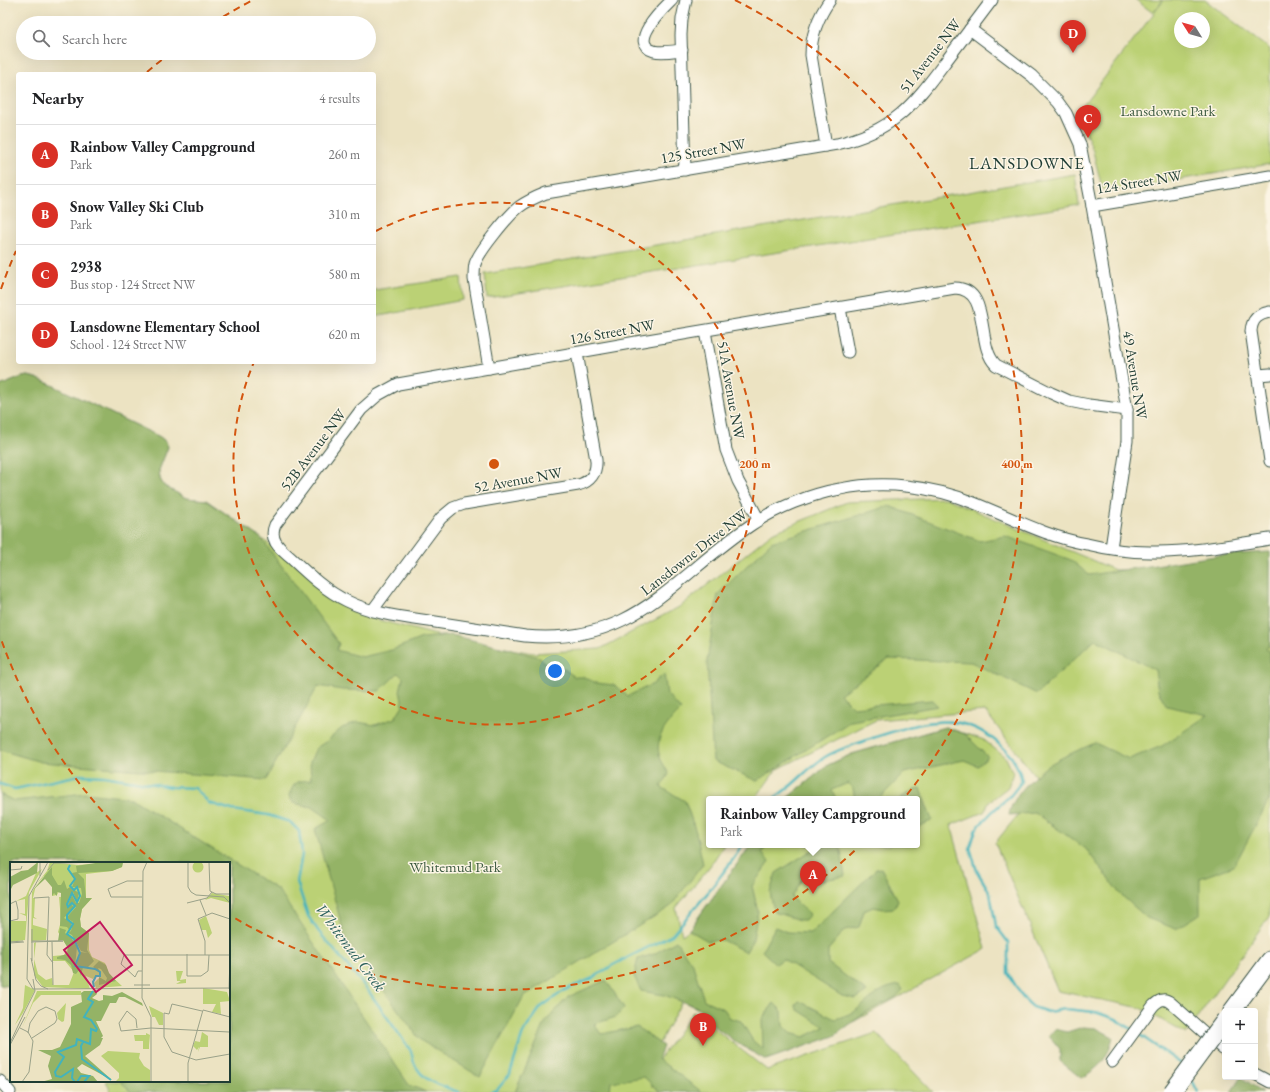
<!DOCTYPE html>
<meta charset="utf-8">
<style>
body{margin:0;font-family:"EB Garamond",serif;background:#f6f6f6;color:#202124}
.controls{position:absolute;right:12px;bottom:12px;display:grid;overflow:hidden;border-radius:4px;box-shadow:0 4px 16px #0002}
.controls button{width:36px;height:36px;display:grid;place-items:center;padding:0;border:0;border-bottom:1px solid #e0e0e0;background:#fff;color:#202124;font:20px sans-serif}
.compass{position:absolute;left:1174px;top:12px;width:36px;height:36px;border-radius:50%;background:#fff;box-shadow:0 4px 16px #0002;rotate:307deg}
.you{position:absolute;left:555px;top:671px;width:14px;height:14px;margin:-10px;border:3px solid #fff;border-radius:50%;background:#1a73e8;box-shadow:0 0 0 6px #1a73e833}
.badge{display:grid;place-items:center;width:26px;height:26px;border-radius:50%;background:#d93025;color:#fff;font-size:13px;font-weight:700}
.pin{position:absolute;translate:-50% -33px;filter:drop-shadow(0 1px 2px #0008)}
.pin::after{content:'';position:absolute;top:21px;width:14px;height:12px;background:inherit;clip-path:polygon(0 0,100% 0,50% 100%)}
.popup{position:absolute;left:706px;top:796px;width:214px;height:52px;box-sizing:border-box;display:grid;place-content:center;border-radius:4px;background:#fff;filter:drop-shadow(0 1px 3px #0005);font-size:13px;white-space:nowrap;color:#757577}
.popup b{font-size:15px;color:#202124}
.popup::after{content:'';position:absolute;left:50%;top:100%;margin-left:-8px;border:8px solid transparent;border-top-color:#fff}
.list{margin:0;padding:0;list-style:none}
h2{display:flex;justify-content:space-between;align-items:center;height:52px;margin:0;padding:0 16px;font-size:17px}
h2 small{font-size:13px;font-weight:400;color:#757577}
.list li{display:grid;grid-template-columns:26px 1fr auto;gap:12px;align-items:center;box-sizing:border-box;height:60px;padding:0 16px;border-top:1px solid #e0e0e0}
.list b{display:block;font-size:15px;white-space:nowrap}
.list p{margin:0;font-size:13px;white-space:nowrap;color:#757577}
.list em{font-size:13px;font-style:normal;color:#757577}
.icon{flex:none;width:22px;height:22px;fill:none;stroke:currentColor;stroke-width:2;stroke-linecap:round;stroke-linejoin:round}
.map{position:relative;flex:none;width:1270px;height:1092px;overflow:hidden}
.search{position:absolute;background:#fff;box-shadow:0 4px 16px #0002;left:16px;top:16px;width:360px;height:44px;display:flex;align-items:center;gap:10px;box-sizing:border-box;padding:0 14px;border-radius:22px;color:#757577;font-size:15px}
.panel{position:absolute;background:#fff;box-shadow:0 4px 16px #0002;left:16px;top:72px;width:360px;height:292px;border-radius:4px}
.map>svg:first-child{display:block}
</style>
<div class="map">
<svg width="1270" height="1092" viewBox="0 0 1270 1092">
<rect width="100%" height="100%" fill="#fcf5e5"/>
<filter id="ink" filterUnits="userSpaceOnUse"><feTurbulence type="fractalNoise" baseFrequency=".025" numOctaves="2"/><feDisplacementMap in="SourceGraphic" scale="8" xChannelSelector="R" yChannelSelector="G"/><feConvolveMatrix kernelMatrix="1 2 1 2 8 2 1 2 1" color-interpolation-filters="sRGB"/></filter>
<filter id="wash" filterUnits="userSpaceOnUse"><feTurbulence type="fractalNoise" baseFrequency=".012" numOctaves="4" result="noise"/><feDisplacementMap in="SourceGraphic" scale="16" xChannelSelector="R" yChannelSelector="G"/><feGaussianBlur stdDeviation="0.9" result="paint"/><feColorMatrix in="noise" values="0 0 0 0 0 0 0 0 0 0 0 0 0 0 0 0 0 1.4 0 .05"/><feComposite in="paint" operator="in"/></filter>
<g filter="url(#wash)">
<rect width="100%" height="100%" fill="#ece3c2"/>
<!-- green -->
<g fill="#bbd175" stroke="#6d8754" fill-rule="evenodd">
<path d="M 1136,0 L 1163,0 L 1153,13 Z"/>
<path d="M 1164,0 L 1205,0 L 1270,49 L 1270,164 L 1108,192 L 1102,188 L 1093,151 L 1078,112 ZM 1180,18 L 1204,18 L 1204,42 L 1180,42 Z"/>
<path d="M 1075,174 L 1079,205 L 487,298 L 485,274 Z"/>
<path d="M 461,277 L 463,300 L 374,317 L 374,290 Z"/>
<path d="M 28,376 L 36,378 L 52,385 L 160,437 L 166,442 L 168,447 L 159,470 L 160,479 L 164,486 L 186,498 L 206,500 L 261,538 L 367,617 L 440,636 L 533,653 L 600,649 L 681,606 L 772,533 L 847,502 L 946,498 L 1115,570 L 1270,562 L 1270,915 L 1186,1034 L 1141,1008 L 1058,991 L 995,843 L 1042,785 L 985,711 L 876,720 L 776,770 L 755,799 L 709,799 L 709,845 L 724,845 L 710,866 L 676,908 L 682,935 L 689,930 L 751,845 L 917,845 L 917,799 L 786,799 L 828,765 L 852,754 L 945,727 L 984,740 L 1006,758 L 1013,773 L 1008,787 L 989,802 L 984,812 L 951,825 L 986,949 L 833,1033 L 765,1055 L 714,1016 L 682,1001 L 656,1049 L 652,1087 L 659,1059 L 693,1012 L 767,1070 L 876,1033 L 933,1092 L 111,1092 L 106,1081 L 229,1081 L 229,863 L 11,863 L 11,987 L 0,984 L 0,386 L 22,377 Z"/>
</g>
<!-- forest -->
<g fill="#94b366" stroke="#5a784d">
<path d="M 28,376 L 36,378 L 52,385 L 160,437 L 166,442 L 168,447 L 159,470 L 160,479 L 164,486 L 186,498 L 206,500 L 261,538 L 339,644 L 336,650 L 362,657 L 392,650 L 422,638 L 452,635 L 539,657 L 550,668 L 560,666 L 575,677 L 584,677 L 596,683 L 614,685 L 628,696 L 653,684 L 664,674 L 667,694 L 681,710 C 669,722 655,735 659,754 C 660,760 666,768 669,774 L 661,787 L 685,801 L 696,832 L 703,864 L 670,907 L 524,996 L 480,1077 L 420,1040 L 345,937 L 315,829 L 331,820 L 312,807 L 293,803 L 289,796 C 294,782 296,781 311,780 L 310,762 L 316,748 L 327,741 L 342,728 L 357,722 L 375,725 L 395,718 L 403,705 L 400,691 L 403,678 L 398,673 L 379,691 L 342,690 L 318,686 L 266,780 L 41,762 L 0,750 L 0,386 L 22,377 Z"/>
<path d="M 889,506 L 980,541 L 1005,536 L 1071,560 L 1089,575 L 1222,555 L 1270,552 L 1270,644 L 1266,649 L 1270,652 L 1270,798 L 1234,866 L 1200,878 L 1200,914 L 1176,929 L 1147,918 L 1120,894 L 1086,849 L 1035,813 L 1009,815 C 1011,797 1037,772 1052,763 C 1066,755 1081,749 1095,743 L 1129,759 L 1162,746 L 1208,715 L 1167,706 L 1158,691 L 1155,670 L 1095,639 L 1037,694 L 971,662 L 889,659 L 840,694 L 853,707 L 932,700 L 938,706 L 851,721 L 757,781 L 713,761 L 707,661 L 718,594 L 771,542 Z"/>
<path d="M 945,727 L 965,734 L 988,757 L 978,766 L 964,760 L 904,773 L 879,799 L 855,799 L 853,789 L 848,783 L 832,790 L 836,799 L 786,799 L 828,765 L 852,754 Z"/>
<path d="M 920,789 L 932,820 L 917,828 L 917,799 L 899,799 L 913,790 Z"/>
<path d="M 86,793 L 131,798 L 278,890 L 409,1085 L 426,1092 L 131,1092 L 120,1081 L 229,1081 L 229,863 L 11,863 L 11,986 L 0,985 L 0,794 L 14,801 Z"/>
<path d="M 751,845 L 767,845 L 762,853 L 769,862 L 752,886 L 758,911 L 753,939 L 746,952 L 722,940 L 708,941 L 689,930 Z"/>
<path d="M 820,845 L 840,845 L 845,876 L 819,881 L 803,878 L 791,897 L 810,914 L 805,920 L 799,920 L 774,912 L 770,892 L 776,873 Z"/>
<path d="M 881,868 L 898,900 L 894,908 L 884,909 L 873,907 L 864,911 L 859,927 L 845,930 L 828,950 L 828,963 L 867,992 L 856,999 L 842,996 L 783,959 L 776,964 L 762,951 L 775,927 L 787,932 L 811,933 L 876,869 Z"/>
<path d="M 676,941 L 693,965 L 704,1000 L 724,1009 L 730,1018 L 741,1021 L 753,1041 L 763,1049 L 762,1019 L 774,1003 L 782,1011 L 783,1026 L 790,1033 L 804,1037 L 825,1027 L 798,1010 L 795,1005 L 799,1001 L 835,1019 C 841,1017 848,1015 853,1012 C 873,1000 874,989 900,985 L 903,990 L 896,997 L 865,1013 L 834,1036 L 766,1060 L 737,1043 L 710,1023 L 697,1007 L 664,995 L 641,991 L 634,976 L 638,959 L 654,954 Z"/>
<path d="M 606,980 L 624,1008 L 616,1017 L 594,1024 L 601,1034 L 637,1027 L 663,1046 L 658,1059 L 702,1092 L 660,1092 L 644,1077 L 611,1082 L 610,1092 L 515,1092 L 546,1021 L 568,997 Z"/>
<path d="M 1083,1027 L 1096,1028 L 1113,1037 C 1107,1059 1102,1066 1081,1078 L 1060,1061 L 1060,1049 L 1049,1036 L 1055,1029 L 1067,1032 Z"/>
<path d="M 1241,1077 L 1262,1092 L 1231,1092 Z"/>
</g>
<g fill="none" stroke-linecap="round" stroke-linejoin="round">
<!-- stream -->
<g stroke="#43b3bb" stroke-width="2.5">
<path d="M 0,784 L 15,789 L 80,775 L 104,776 L 171,787 L 195,788 L 209,803 L 232,810 L 268,815 L 290,822 L 299,831 L 302,854 L 297,882 L 308,916 L 319,932 L 367,989 L 411,1051 C 415,1079 435,1084 459,1092"/>
<path d="M 773,799 C 781,793 790,787 797,780 C 806,772 815,763 825,757 C 840,748 857,744 873,738 C 918,723 958,708 998,743 C 1010,753 1019,766 1022,781 L 1011,795 L 992,812 L 976,829 L 970,848 L 977,871 L 990,893 L 996,926 L 1008,942 L 1008,973 L 1023,998 L 1033,1007 L 1048,1012 L 1065,1009 L 1095,1012 L 1116,1019 L 1133,1030"/>
<path d="M 1137,1033 L 1183,1065"/>
<path d="M 1190,1076 L 1198,1092"/>
<path d="M 491,1092 L 497,1090 L 510,1074 L 523,1033 L 541,1007 L 565,990 L 593,978 L 613,965 L 672,935 L 710,890 L 734,858 L 742,845"/>
</g>
</g>
</g>
<g filter="url(#ink)">
<g fill="none" stroke-linecap="round" stroke-linejoin="round">
<defs>
<g id="minor">
<path d="M 672,0 C 663,9 627,43 654,51 C 662,53 673,51 682,50"/>
<path d="M 970,29 L 1032,76 L 1058,102 L 1066,113 L 1080,144 L 1092,206 L 1270,176"/>
<path d="M 826,146 L 811,55 C 811,34 818,17 830,0"/>
<path d="M 685,170 L 681,35 L 682,19 L 686,0"/>
<path d="M 1092,206 L 1127,410 L 1127,441 L 1111,548"/>
<path d="M 840,308 L 848,352"/>
<path d="M 1270,312 C 1258,314 1252,319 1251,331 L 1270,461"/>
<path d="M 705,331 L 726,450 L 738,481 L 759,520"/>
<path d="M 489,368 L 474,279 C 474,274 474,268 475,264 C 479,251 508,216 519,207 C 527,201 536,197 546,193 L 837,144 C 894,131 913,105 946,61 C 961,41 977,20 992,0"/>
<path d="M 1258,375 L 1270,374"/>
<path d="M 1127,410 L 1089,405 L 1069,401 L 1051,393 L 996,365 C 975,345 992,289 955,288 L 642,341 L 398,384 L 378,395 L 361,410 L 275,525 C 268,541 282,550 292,559 C 309,575 326,591 347,601 C 373,614 402,617 429,621 C 461,626 493,631 525,636 C 635,646 671,579 751,525 C 776,508 811,494 840,489 C 884,480 932,486 974,503 C 1012,518 1047,537 1087,544 C 1107,549 1129,552 1150,552 C 1190,553 1231,545 1270,539"/>
<path d="M 372,611 L 441,518 L 453,508 L 464,504 L 578,485 C 590,482 597,473 596,460 L 577,353"/>
<path d="M 1112,1062 L 1153,1006 C 1159,1000 1164,997 1171,1003 L 1225,1051"/>
<path d="M 1255,1074 L 1270,1082"/>
<path d="M 0,1081 L 10,1092"/>
</g>
<path id="highway" d="M 1232,1011 L 1270,960"/>
</defs>
<!-- minor casing -->
<use href="#minor" stroke="#3e5649" stroke-width="13"/>
<!-- highway casing -->
<use href="#highway" stroke="#3e5649" stroke-width="19"/>
<!-- minor -->
<use href="#minor" stroke="#fff" stroke-width="11"/>
<!-- highway -->
<use href="#highway" stroke="#fff" stroke-width="17"/>
<defs>
<path id="highway-bridge" d="M 1172,1092 L 1225,1020"/>
</defs>
<!-- highway-bridge casing -->
<use href="#highway-bridge" stroke="#3e5649" stroke-width="19" stroke-linecap="butt"/>
<!-- highway-bridge -->
<use href="#highway-bridge" stroke="#fff" stroke-width="17"/>
</g>
</g>
<!-- distance rings -->
<g fill="none" stroke="#d45610" stroke-width="2" stroke-dasharray="7 5">
<path d="M376 231A261 261 0 1 1 254 362"/>
<path d="M154 862A523 523 0 0 1 1 639M1 289A523 523 0 0 1 16 251M147 72A523 523 0 0 1 168 55M213 23A523 523 0 0 1 253 0M735 0A523 523 0 1 1 233 917"/>
</g>
<g text-anchor="middle" stroke-width="3" stroke-linejoin="round" paint-order="stroke">
<!-- street labels -->
<g font-size="15" fill="#1f3d34" stroke="#fcf5e5">
<text transform="translate(930 56) rotate(-52)" y="5">51 Avenue NW</text>
<text transform="translate(703 151) rotate(-10)" y="5">125 Street NW</text>
<text transform="translate(1139 182) rotate(-9)" y="5">124 Street NW</text>
<text transform="translate(612 332) rotate(-10)" y="5">126 Street NW</text>
<text transform="translate(1135 375) rotate(81)" y="5">49 Avenue NW</text>
<text transform="translate(731 390) rotate(80)" y="5">51A Avenue NW</text>
<text transform="translate(313 450) rotate(-53)" y="5">52B Avenue NW</text>
<text transform="translate(518 480) rotate(-10)" y="5">52 Avenue NW</text>
<text transform="translate(694 552) rotate(-38)" y="5">Lansdowne Drive NW</text>
</g>
<!-- park labels -->
<g font-size="15" fill="#3e5b41" stroke="#fcf5e5">
<text x="1168" y="116">Lansdowne Park</text>
<text x="455" y="872">Whitemud Park</text>
</g>
<!-- water labels -->
<g font-size="16" font-style="italic" fill="#2a605c" stroke="#fcf5e5">
<text transform="translate(351 947) rotate(53)" y="6">Whitemud Creek</text>
</g>
<!-- quarter labels -->
<g font-size="17" letter-spacing="1" fill="#1f3d34" stroke="#fcf5e5">
<text x="1027" y="169">LANSDOWNE</text>
</g>
</g>
<!-- overview -->
<g transform="translate(10 862)">
<rect width="220" height="220" fill="#ece3c2"/>
<path d="M182.5 5a5.5 5.5 0 1 1 11 0a5.5 5.5 0 1 1-11 0ZM 40,0 L 68,3 L 113,0 L 112,5 L 102,9 L 76,12 L 76,36 L 82,36 L 72,47 L 70,57 L 71,65 L 79,71 L 79,88 L 82,95 L 95,101 L 99,112 L 112,124 L 86,126 L 84,121 L 91,114 L 87,113 L 83,117 L 76,114 L 80,127 L 33,125 L 24,113 L 24,81 L 26,80 L 24,97 L 28,112 L 36,118 L 42,116 L 43,123 L 59,123 L 64,110 L 55,99 L 43,99 L 43,94 L 54,93 L 58,86 L 48,70 L 51,59 L 49,35 L 52,35 L 52,23 L 47,33 L 42,34 L 42,25 L 34,14 L 42,5 L 26,23 L 23,36 L 25,36 L 24,55 L 27,57 L 23,56 L 23,63 L 37,67 L 36,78 L 21,79 L 22,30 L 29,19 L 37,9 ZM 32,7 L 19,30 L 15,78 L 0,80 L 0,59 L 16,59 L 16,54 L 9,51 L 15,52 L 15,37 L 6,39 L 16,34 L 26,11 ZM 202,31 L 219,34 L 220,41 L 201,36 L 195,38 ZM 196,54 L 202,71 L 198,76 L 196,68 L 191,68 L 189,58 ZM 166,109 L 173,109 L 170,118 L 176,117 L 176,121 L 166,122 L 171,119 L 167,119 ZM 15,123 L 25,128 L 13,151 L 5,163 L 13,146 ZM 193,126 L 217,130 L 220,139 L 210,140 L 211,152 L 202,150 L 206,142 L 193,142 ZM 27,129 L 71,129 L 71,133 L 31,133 L 23,141 L 12,166 ZM 56,141 L 54,159 L 52,160 L 48,157 L 47,151 ZM 139,144 L 153,151 L 153,163 L 149,163 L 145,155 L 142,155 ZM 192,170 L 198,174 L 198,185 L 190,185 L 188,190 L 189,185 L 187,188 L 183,184 L 185,179 L 190,180 ZM 136,171 L 140,173 L 139,183 L 136,182 L 139,183 L 139,187 L 133,187 L 133,179 L 125,179 L 124,173 L 136,173 ZM 98,189 L 130,191 L 129,196 L 134,204 L 140,208 L 140,220 L 105,220 L 109,216 L 109,211 L 91,194 Z" fill="#bbd175"/>
<path d="M 28,0 L 27,11 L 3,23 L 0,29 L 0,15 L 11,9 L 18,8 ZM 92,0 L 113,0 L 112,5 L 102,9 L 68,11 L 74,17 L 76,36 L 82,36 L 72,47 L 70,57 L 71,65 L 79,71 L 77,88 L 84,99 L 77,106 L 66,103 L 71,90 L 78,91 L 71,89 L 62,73 L 58,71 L 61,69 L 63,60 L 57,56 L 58,54 L 66,45 L 62,40 L 59,44 L 58,42 L 62,33 L 66,41 L 69,41 L 72,32 L 71,26 L 62,25 L 65,17 L 62,11 L 67,10 L 66,4 ZM 42,5 L 42,13 L 48,23 L 51,23 L 54,18 L 57,27 L 60,25 L 69,31 L 67,40 L 63,30 L 57,42 L 58,45 L 61,42 L 64,45 L 54,56 L 62,60 L 60,69 L 57,65 L 50,64 L 51,31 L 47,30 L 47,34 L 44,31 L 42,34 L 42,25 L 35,17 L 23,28 ZM 50,66 L 56,68 L 55,71 L 61,75 L 67,85 L 65,104 L 73,105 L 71,114 L 69,108 L 66,112 L 63,111 L 61,103 L 55,98 L 47,97 L 47,95 L 57,92 L 58,86 L 53,78 L 48,79 ZM 89,99 L 96,103 L 99,111 L 106,119 L 89,123 L 89,115 L 96,119 L 97,116 L 91,107 L 88,106 L 90,110 L 83,105 ZM 74,129 L 86,129 L 87,132 L 82,136 L 89,139 L 93,138 L 93,133 L 102,134 L 112,130 L 132,141 L 133,144 L 115,135 L 109,135 L 106,141 L 100,141 L 91,159 L 86,159 L 93,174 L 91,176 L 93,176 L 90,183 L 75,194 L 102,218 L 72,202 L 67,206 L 71,211 L 83,214 L 88,220 L 31,220 L 42,217 L 38,204 L 41,194 L 28,188 L 42,188 L 50,185 L 61,162 L 61,145 L 72,140 L 71,131 Z" fill="#94b366"/>
<path fill="none" stroke="#43b3bb" stroke-width="2" d="M 60,3 L 58,7 L 65,17 L 60,24 L 64,28 L 67,25 L 70,34 L 67,40 L 62,31 L 57,42 L 58,45 L 62,41 L 65,44 L 57,53 L 57,57 L 63,62 L 57,72 L 64,77 L 70,91 L 65,104 L 85,107 L 90,110 L 90,114 L 86,114 L 83,120 L 84,125M 73,180 L 71,184 L 72,197 L 101,218M 65,220 L 62,216 L 63,207 L 51,215 L 46,214 L 45,210 L 54,195 L 48,190 L 66,183 L 67,177 L 80,182 L 81,167 L 86,169 L 87,167 L 81,158 L 74,155 L 83,140 L 78,137 L 83,129M 67,220 L 71,214 L 79,214 L 74,220"/>
<path fill="none" stroke="#9aa189" stroke-width="1" d="M 38,0 L 19,34 L 17,117 L 23,127 L 220,126M 137,0 L 133,9 L 132,136 L 141,155 L 141,220M 178,0 L 178,25 L 181,30 L 186,33 L 214,35 L 219,40M 199,0 L 200,29 L 206,32 L 220,32M 54,1 L 89,0M 0,8 L 11,7 L 12,4M 38,8 L 44,1 L 54,1M 30,14 L 30,0M 132,35 L 101,35 L 98,27 L 117,19 L 133,19M 24,36 L 39,35 L 37,93 L 43,101M 190,38 L 196,53M 177,41 L 197,36 L 202,30M 0,42 L 6,39 L 8,48 L 8,57 L 0,59M 22,67 L 22,99M 0,80 L 13,79M 21,80 L 53,79 L 22,79M 42,80 L 43,123M 0,81 L 14,80M 177,92 L 177,114 L 191,114 L 198,109 L 199,93M 132,93 L 114,93 L 111,102 L 125,115 L 128,109 L 132,109M 132,93 L 220,93M 195,93 L 195,79 L 188,57 L 202,51 L 220,57M 21,96 L 26,118 L 31,124 L 38,127M 124,123 L 140,123M 219,127 L 220,95M 192,149 L 162,142 L 159,152 L 154,151 L 154,175 L 162,190 L 186,198 L 220,192M 14,151 L 25,129 L 23,117M 10,166 L 18,170 L 23,179 L 19,210 L 12,220M 127,166 L 126,157 L 117,149 L 109,161 L 111,169 L 141,166 L 219,170M 18,171 L 20,161 L 28,149 L 36,145 L 45,149 L 47,157 L 45,161 L 22,176M 0,181 L 14,151M 0,183 L 15,155M 178,220 L 178,201 L 193,148 L 220,155"/>
<path fill="#c2185b" fill-opacity="0.15" stroke="#c2185b" stroke-width="2" d="M 90,60 L 122,103 L 86,130 L 54,88 Z"/>
<rect width="220" height="220" fill="none" stroke="#1f3d34" stroke-width="2"/>
</g>
<circle cx="494" cy="464" r="6" fill="#d45610" stroke="#fcf5e5" stroke-width="2"/>
<g font-size="12" text-anchor="middle" font-weight="bold" fill="#d45610" stroke="#fcf5e5" stroke-width="3" stroke-linejoin="round" paint-order="stroke">
<text x="755" y="468">200 m</text>
<text x="1017" y="468">400 m</text>
</g>
</svg>
<div class="controls">
<button>+</button>
<button>−</button>
</div>
<svg class="compass" viewBox="-18 -18 36 36"><path d="M0-13l5 13h-10z" fill="#e53935"/><path d="M0 13l5-13h-10z" fill="#757577"/></svg>
<div class="you"></div>
<div class="pin badge" style="left:813px;top:894px">A</div>
<div class="popup"><b>Rainbow Valley Campground</b>Park</div>
<div class="pin badge" style="left:703px;top:1046px">B</div>
<div class="pin badge" style="left:1088px;top:138px">C</div>
<div class="pin badge" style="left:1073px;top:53px">D</div>
<div class="search"><svg class="icon" aria-label="search" viewBox="0 0 24 24"><circle cx="10" cy="10" r="6"/><path d="M15 15l6 6"/></svg>Search here</div>
<section class="panel">
<h2>Nearby<small>4 results</small></h2>
<ul class="list">
<li><span class="badge">A</span><div><b>Rainbow Valley Campground</b><p>Park</p></div><em>260 m</em></li>
<li><span class="badge">B</span><div><b>Snow Valley Ski Club</b><p>Park</p></div><em>310 m</em></li>
<li><span class="badge">C</span><div><b>2938</b><p>Bus stop · 124 Street NW</p></div><em>580 m</em></li>
<li><span class="badge">D</span><div><b>Lansdowne Elementary School</b><p>School · 124 Street NW</p></div><em>620 m</em></li>
</ul>
</section>
</div>
